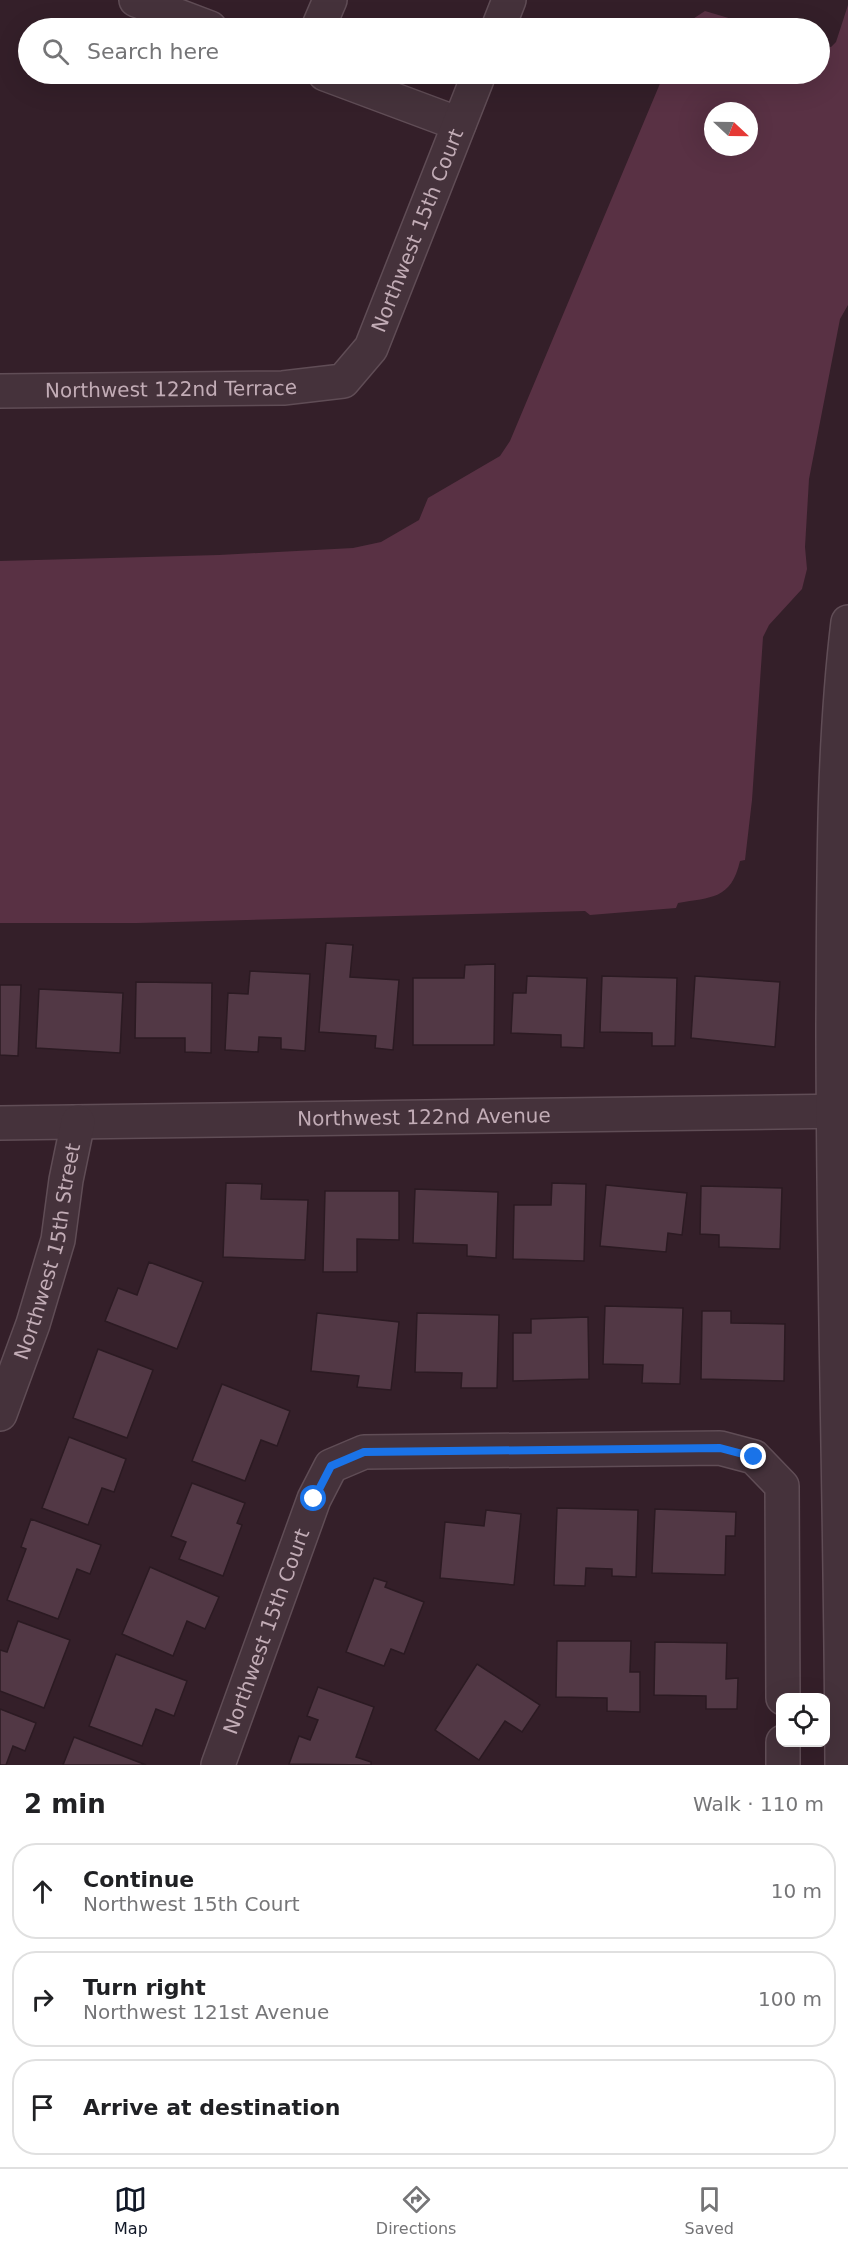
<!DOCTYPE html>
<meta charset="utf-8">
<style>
body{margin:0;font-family:"DejaVu Sans",sans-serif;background:#f2f2f2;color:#202124}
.controls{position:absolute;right:18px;bottom:18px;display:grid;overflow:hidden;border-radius:12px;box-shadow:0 6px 24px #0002}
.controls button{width:54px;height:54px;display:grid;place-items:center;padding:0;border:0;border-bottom:2px solid #e0e0e0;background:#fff;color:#202124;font:30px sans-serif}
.compass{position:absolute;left:704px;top:102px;width:54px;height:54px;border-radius:50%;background:#fff;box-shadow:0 6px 24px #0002;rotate:112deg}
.stop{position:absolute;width:18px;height:18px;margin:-14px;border:4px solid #1a73e8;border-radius:50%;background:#fff}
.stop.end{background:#1a73e8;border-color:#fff;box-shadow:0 2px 6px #0008}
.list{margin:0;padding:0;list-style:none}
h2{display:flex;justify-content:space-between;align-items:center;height:78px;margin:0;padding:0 24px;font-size:26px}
h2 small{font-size:20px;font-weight:400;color:#757577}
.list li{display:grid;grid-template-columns:39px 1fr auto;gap:18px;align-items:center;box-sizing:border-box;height:96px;margin:0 12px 12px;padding:0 12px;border:2px solid #e0e0e0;border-radius:24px}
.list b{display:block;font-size:22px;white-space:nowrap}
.list p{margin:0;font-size:20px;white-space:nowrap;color:#757577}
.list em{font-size:20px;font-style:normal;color:#757577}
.icon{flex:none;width:33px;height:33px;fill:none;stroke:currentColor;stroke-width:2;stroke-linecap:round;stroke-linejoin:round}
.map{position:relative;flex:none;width:848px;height:1765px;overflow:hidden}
.search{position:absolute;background:#fff;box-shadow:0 6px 24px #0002;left:18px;right:18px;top:18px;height:66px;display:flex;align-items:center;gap:15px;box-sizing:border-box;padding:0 21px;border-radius:33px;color:#757577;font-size:22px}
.sheet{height:402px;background:#fff}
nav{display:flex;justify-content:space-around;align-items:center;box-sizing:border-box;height:84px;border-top:2px solid #e0e0e0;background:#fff;font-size:16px;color:#757577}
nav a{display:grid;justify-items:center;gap:3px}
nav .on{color:#111827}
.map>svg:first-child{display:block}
</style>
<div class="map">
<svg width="848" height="1765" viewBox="0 0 848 1765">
<rect width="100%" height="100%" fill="#341f29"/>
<!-- water -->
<g fill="#593144" fill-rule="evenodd">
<path d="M 848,5 L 848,305 L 840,319 L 809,479 L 805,547 L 807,569 L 802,589 L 769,625 L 763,637 L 752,800 L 745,860 L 740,861 C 731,900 711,897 678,903 L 676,908 L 590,915 L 585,911 L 137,923 L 0,923 L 0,561 L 219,555 L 353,548 L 381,542 L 419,520 L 428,498 L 500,456 L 510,441 L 664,74 L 820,74 L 820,46 L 831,47 L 836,42 ZM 713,111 L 749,111 L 749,147 L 713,147 Z"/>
<path d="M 705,11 L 762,28 L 679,28 Z"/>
</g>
<!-- building -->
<g fill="#523845" stroke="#2b1a22" stroke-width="1.5">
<path d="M 326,943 L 353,945 L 350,977 L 399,980 L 393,1050 L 375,1048 L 376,1036 L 319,1032 Z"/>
<path d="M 495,964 L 494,1045 L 413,1045 L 413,978 L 464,978 L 465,965 Z"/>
<path d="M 250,971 L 310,974 L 305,1051 L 281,1049 L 281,1038 L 259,1037 L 258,1052 L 225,1050 L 228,993 L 248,994 Z"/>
<path d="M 527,976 L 587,978 L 584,1048 L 561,1047 L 561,1035 L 511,1033 L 513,993 L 526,993 Z"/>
<path d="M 602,976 L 677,978 L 675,1046 L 652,1046 L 652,1033 L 600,1032 Z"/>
<path d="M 695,976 L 780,982 L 775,1047 L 691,1038 Z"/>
<path d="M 136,982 L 212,983 L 211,1053 L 185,1052 L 185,1038 L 135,1038 Z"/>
<path d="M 0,985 L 21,985 L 18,1056 L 0,1055 Z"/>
<path d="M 39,989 L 123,993 L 120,1053 L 36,1048 Z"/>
<path d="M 226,1183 L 262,1184 L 261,1199 L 308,1200 L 305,1260 L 223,1257 Z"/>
<path d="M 552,1183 L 586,1184 L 584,1261 L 513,1259 L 514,1205 L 551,1205 Z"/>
<path d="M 606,1185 L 687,1193 L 682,1235 L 668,1233 L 666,1252 L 600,1246 Z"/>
<path d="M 701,1186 L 782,1188 L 780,1249 L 719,1247 L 719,1235 L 700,1234 Z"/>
<path d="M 415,1189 L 498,1192 L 496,1258 L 467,1256 L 467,1245 L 413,1243 Z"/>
<path d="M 325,1191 L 399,1191 L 399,1240 L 357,1239 L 357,1272 L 323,1272 Z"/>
<path d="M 149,1262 L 203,1282 L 177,1349 L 105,1321 L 118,1288 L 137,1295 Z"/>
<path d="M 605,1306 L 683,1308 L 680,1384 L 642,1383 L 643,1365 L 603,1364 Z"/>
<path d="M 702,1311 L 731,1311 L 731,1323 L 785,1324 L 784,1381 L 701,1379 Z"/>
<path d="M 317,1313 L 399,1322 L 391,1390 L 357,1387 L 359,1376 L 311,1371 Z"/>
<path d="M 417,1313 L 499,1315 L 497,1388 L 461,1388 L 462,1373 L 415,1372 Z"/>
<path d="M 588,1317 L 589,1379 L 513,1381 L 513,1333 L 531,1333 L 531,1319 Z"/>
<path d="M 98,1349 L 153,1370 L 127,1438 L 73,1418 Z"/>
<path d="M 222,1384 L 290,1411 L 277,1446 L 261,1440 L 245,1481 L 192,1461 Z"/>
<path d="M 69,1437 L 126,1459 L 114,1492 L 102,1488 L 88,1525 L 42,1508 Z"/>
<path d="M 192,1483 L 245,1503 L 237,1523 L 242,1525 L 223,1576 L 179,1559 L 186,1542 L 171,1536 Z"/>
<path d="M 557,1508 L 638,1510 L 636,1577 L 612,1576 L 612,1569 L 586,1568 L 585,1586 L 554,1585 Z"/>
<path d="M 655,1509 L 736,1512 L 735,1536 L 726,1536 L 725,1575 L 652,1573 Z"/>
<path d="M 486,1510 L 521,1514 L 514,1585 L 440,1578 L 445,1522 L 484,1526 Z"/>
<path d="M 31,1519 L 101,1545 L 90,1574 L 77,1569 L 58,1619 L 7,1600 L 26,1549 L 21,1547 Z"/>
<path d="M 150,1567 L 219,1597 L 205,1629 L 187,1621 L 173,1656 L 122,1634 Z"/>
<path d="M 374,1578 L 387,1582 L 385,1587 L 424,1602 L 404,1654 L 391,1649 L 384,1666 L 346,1652 Z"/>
<path d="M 18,1621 L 70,1640 L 44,1708 L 0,1691 L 0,1650 L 7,1652 Z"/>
<path d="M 557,1641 L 631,1641 L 630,1672 L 640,1672 L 640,1712 L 607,1711 L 607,1698 L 556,1697 Z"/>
<path d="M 655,1642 L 727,1643 L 726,1679 L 738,1678 L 737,1709 L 706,1709 L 706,1696 L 654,1695 Z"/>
<path d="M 116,1654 L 187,1681 L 174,1716 L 156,1709 L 142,1746 L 89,1726 Z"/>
<path d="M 477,1664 L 540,1705 L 522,1732 L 505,1721 L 479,1760 L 435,1730 Z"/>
<path d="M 318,1687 L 374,1707 L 356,1757 L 371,1762 L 371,1765 L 289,1764 L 299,1736 L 310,1740 L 318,1720 L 307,1716 Z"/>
<path d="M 0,1709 L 36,1723 L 25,1751 L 13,1746 L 6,1765 L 0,1765 Z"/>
<path d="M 74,1737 L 146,1765 L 63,1765 Z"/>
</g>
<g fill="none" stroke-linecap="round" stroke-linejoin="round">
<defs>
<g id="minor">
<path d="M 136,0 L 210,28"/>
<path d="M 318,28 L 330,0"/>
<path d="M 498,28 L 509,0"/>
<path d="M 325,74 L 459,124"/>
<path id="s1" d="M 0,391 L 283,388 L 343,381 L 371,348 L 479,74"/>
<path id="s2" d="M 0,1123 L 848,1111"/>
<path id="s3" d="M 0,1414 L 33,1324 L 58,1240 L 66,1180 L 78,1122"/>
<path d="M 783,1742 L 783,1765"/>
<path id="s4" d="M 218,1765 L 314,1499 L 331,1466 L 364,1452 L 720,1448 L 754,1457 L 782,1486 L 783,1698"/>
<path d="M 842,1765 C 841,1518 833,1271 833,1024 C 834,890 832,755 848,622"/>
</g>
</defs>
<!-- minor casing -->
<use href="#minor" stroke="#604d56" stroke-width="36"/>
<!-- minor -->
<use href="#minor" stroke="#45323b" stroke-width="33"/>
</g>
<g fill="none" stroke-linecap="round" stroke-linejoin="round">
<!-- route -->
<path stroke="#1a73e8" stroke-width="8" d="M 314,1499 L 331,1466 L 364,1452 L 720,1448 L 754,1457"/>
</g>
<g text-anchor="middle" stroke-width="4.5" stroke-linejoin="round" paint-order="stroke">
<!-- street labels -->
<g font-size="20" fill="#c2acb6" stroke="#291820">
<text dy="7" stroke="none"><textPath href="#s1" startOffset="513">Northwest 15th Court</textPath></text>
<text dy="7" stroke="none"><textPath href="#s1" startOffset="171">Northwest 122nd Terrace</textPath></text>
<text dy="7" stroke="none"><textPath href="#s2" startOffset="424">Northwest 122nd Avenue</textPath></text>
<text dy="7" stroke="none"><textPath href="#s3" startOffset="170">Northwest 15th Street</textPath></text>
<text dy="7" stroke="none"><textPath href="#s4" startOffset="142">Northwest 15th Court</textPath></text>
</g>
</g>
</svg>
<div class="controls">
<button><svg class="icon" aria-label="locate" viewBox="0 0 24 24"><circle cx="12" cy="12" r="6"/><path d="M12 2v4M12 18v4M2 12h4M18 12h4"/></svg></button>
</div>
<svg class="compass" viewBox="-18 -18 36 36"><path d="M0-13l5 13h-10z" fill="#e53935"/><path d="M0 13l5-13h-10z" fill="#757577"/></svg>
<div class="stop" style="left:314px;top:1499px"></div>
<div class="stop end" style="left:754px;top:1457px"></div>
<div class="search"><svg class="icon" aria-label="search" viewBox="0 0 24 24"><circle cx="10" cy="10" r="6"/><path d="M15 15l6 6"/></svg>Search here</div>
</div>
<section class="sheet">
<h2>2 min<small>Walk · 110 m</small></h2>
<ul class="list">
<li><svg class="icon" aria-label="ahead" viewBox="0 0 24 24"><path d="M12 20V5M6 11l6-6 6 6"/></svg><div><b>Continue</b><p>Northwest 15th Court</p></div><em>10 m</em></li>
<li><svg class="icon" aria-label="right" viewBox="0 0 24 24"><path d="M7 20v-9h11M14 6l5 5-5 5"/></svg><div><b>Turn right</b><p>Northwest 121st Avenue</p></div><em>100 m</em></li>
<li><svg class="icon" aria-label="arrive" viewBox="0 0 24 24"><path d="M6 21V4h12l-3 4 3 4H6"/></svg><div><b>Arrive at destination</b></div></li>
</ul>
</section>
<nav>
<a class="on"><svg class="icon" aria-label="map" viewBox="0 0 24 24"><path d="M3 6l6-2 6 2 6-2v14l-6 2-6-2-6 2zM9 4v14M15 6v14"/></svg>Map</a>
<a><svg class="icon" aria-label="directions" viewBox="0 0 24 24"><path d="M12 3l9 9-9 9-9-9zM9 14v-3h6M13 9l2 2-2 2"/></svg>Directions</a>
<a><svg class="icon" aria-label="saved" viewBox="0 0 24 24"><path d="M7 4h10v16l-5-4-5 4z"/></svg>Saved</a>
</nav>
